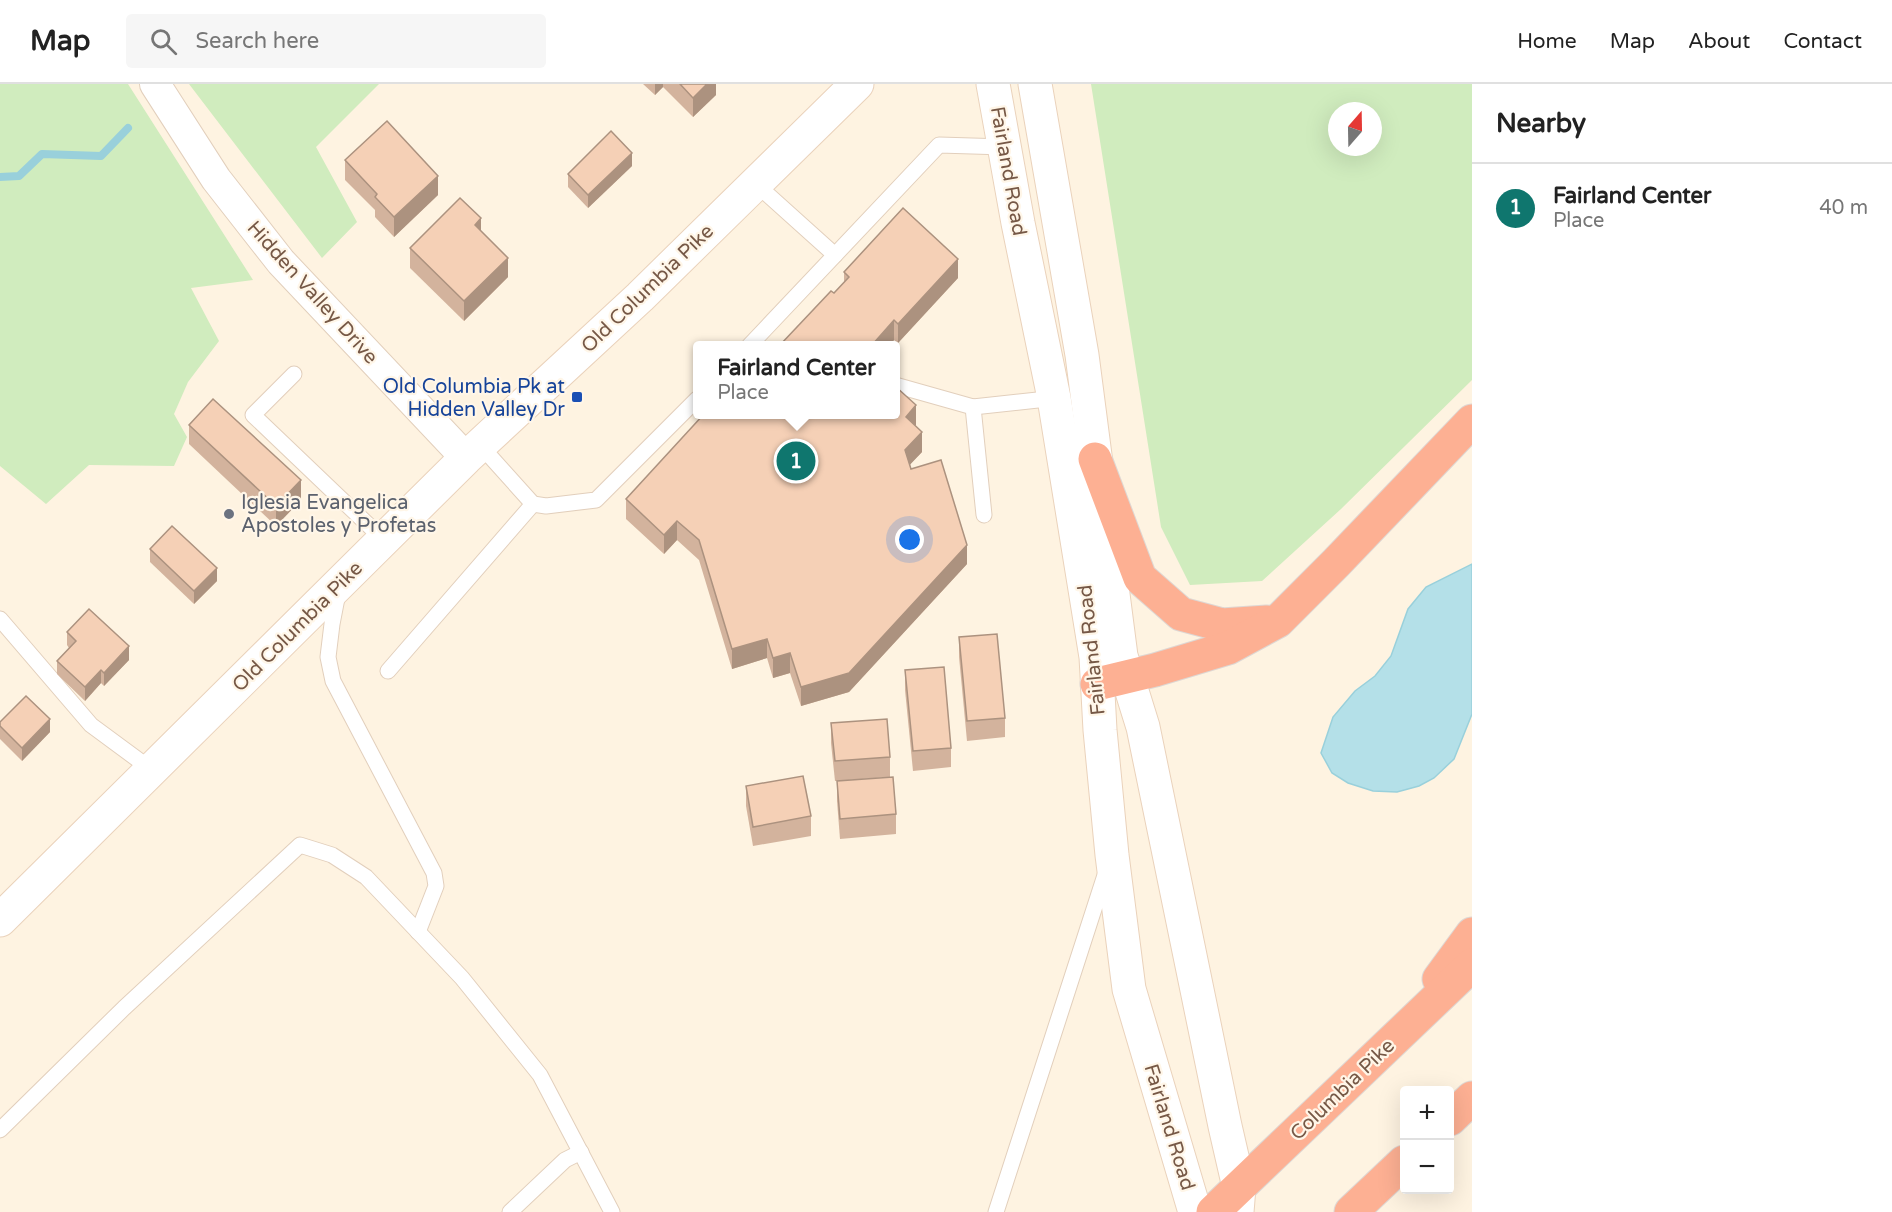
<!DOCTYPE html>
<meta charset="utf-8">
<style>
body{margin:0;font-family:"Varela Round",sans-serif;background:#f6f6f6;color:#222}
.controls{position:absolute;right:18px;bottom:18px;display:grid;overflow:hidden;border-radius:6px;box-shadow:0 6px 24px #0002}
.controls button{width:54px;height:54px;display:grid;place-items:center;padding:0;border:0;border-bottom:2px solid #e0e0e0;background:#fff;color:#222;font:30px sans-serif}
.compass{position:absolute;left:1328px;top:18px;width:54px;height:54px;border-radius:50%;background:#fff;box-shadow:0 6px 24px #0002;rotate:20deg}
.you{position:absolute;left:910px;top:456px;width:21px;height:21px;margin:-15px;border:4px solid #fff;border-radius:50%;background:#1a73e8;box-shadow:0 0 0 9px #1a73e833}
.badge{display:grid;place-items:center;width:39px;height:39px;border-radius:50%;background:#0f766e;color:#fff;font-size:20px;font-weight:700}
.pin{position:absolute;translate:-50% -50%;border:3px solid #fff;box-shadow:0 2px 6px #0006}
.popup{position:absolute;left:693px;top:257px;width:207px;height:78px;box-sizing:border-box;display:grid;place-content:center;border-radius:6px;background:#fff;filter:drop-shadow(0 2px 4px #0005);font-size:20px;white-space:nowrap;color:#767676}
.popup b{font-size:22px;color:#222}
.popup::after{content:'';position:absolute;left:50%;top:100%;margin-left:-12px;border:12px solid transparent;border-top-color:#fff}
.list{margin:0;padding:0;list-style:none}
h2{display:flex;justify-content:space-between;align-items:center;height:78px;margin:0;padding:0 24px;font-size:26px}
h2 small{font-size:20px;font-weight:400;color:#767676}
.list li{display:grid;grid-template-columns:39px 1fr auto;gap:18px;align-items:center;box-sizing:border-box;height:90px;padding:0 24px;border-top:2px solid #e0e0e0}
.list b{display:block;font-size:22px;white-space:nowrap}
.list p{margin:0;font-size:20px;white-space:nowrap;color:#767676}
.list em{font-size:20px;font-style:normal;color:#767676}
.icon{flex:none;width:33px;height:33px;fill:none;stroke:currentColor;stroke-width:2;stroke-linecap:round;stroke-linejoin:round}
.map{position:relative;flex:none;width:1472px;height:1128px;overflow:hidden}
header{display:flex;align-items:center;gap:36px;box-sizing:border-box;height:84px;padding:0 30px;background:#fff;border-bottom:2px solid #e0e0e0}
header strong{font-size:28px}
nav{display:flex;gap:33px;margin-inline-start:auto;font-size:21px}
.search{width:420px;height:54px;background:#f6f6f6;display:flex;align-items:center;gap:15px;box-sizing:border-box;padding:0 21px;border-radius:6px;color:#767676;font-size:22px}
main{display:flex}
aside{flex:1;background:#fff}
.map>svg:first-child{display:block}
</style>
<header>
<strong>Map</strong>
<div class="search"><svg class="icon" aria-label="search" viewBox="0 0 24 24"><circle cx="10" cy="10" r="6"/><path d="M15 15l6 6"/></svg>Search here</div>
<nav><a>Home</a><a>Map</a><a>About</a><a>Contact</a></nav>
</header>
<main>
<div class="map">
<svg width="1472" height="1128" viewBox="0 0 1472 1128">
<rect width="100%" height="100%" fill="#fef3e1"/>
<!-- green -->
<g fill="#d0ecbe" fill-rule="evenodd">
<path d="M 0,0 L 128,0 L 253,196 L 191,204 L 219,257 L 188,298 L 174,330 L 187,353 L 174,382 L 89,381 L 46,420 L 0,382 Z"/>
<path d="M 189,0 L 379,0 L 316,63 L 357,138 L 322,174 Z"/>
<path d="M 1091,0 L 1472,0 L 1472,296 L 1341,425 L 1262,497 L 1190,501 L 1161,443 ZM 1337,27 L 1373,27 L 1373,63 L 1337,63 Z"/>
</g>
<!-- water -->
<path fill="#b4e0e8" stroke="#99d0db" stroke-width="1.5" d="M 1472,480 L 1472,630 L 1454,675 L 1434,694 L 1419,702 L 1397,708 L 1373,707 L 1348,699 L 1332,689 L 1321,669 L 1333,633 L 1355,607 L 1375,592 L 1391,572 L 1408,525 L 1426,503 Z"/>
<g fill="none" stroke-linecap="round" stroke-linejoin="round">
<!-- stream -->
<path stroke="#99d0db" stroke-width="8" d="M 0,93 L 19,92 L 42,70 L 101,72 L 128,44"/>
<defs>
<g id="lane">
<path d="M 756,100 L 835,171"/>
<path d="M 749,262 L 939,61 L 1005,63"/>
<path d="M 294,290 L 253,331 L 384,456"/>
<path d="M 895,301 L 973,323 L 984,431"/>
<path d="M 973,323 L 1056,314"/>
<path d="M 533,420 L 546,422 L 596,416 L 697,315"/>
<path d="M 338,509 L 332,540 L 328,573 L 333,597 L 434,789 L 436,802 L 418,848"/>
<path d="M 0,535 L 91,641 L 152,686"/>
<path d="M 388,587 L 533,420 L 480,361"/>
<path d="M 0,1046 L 124,924 L 300,761 L 332,771 L 366,793 L 462,894 L 540,991 L 612,1128"/>
<path d="M 510,1128 L 565,1076 L 581,1068"/>
<path d="M 996,1128 L 1106,788"/>
</g>
<path id="street" d="M 155,0 L 216,95 L 281,178 L 466,374"/>
<g id="secondary">
<path d="M 993,0 L 1018,139 L 1054,314 L 1096,573 L 1100,646 L 1112,771 L 1129,905 L 1195,1128"/>
<path d="M 1035,0 L 1082,271 L 1121,572 L 1143,643 L 1225,1042 L 1239,1103 L 1237,1128"/>
<path d="M 0,836 L 466,374 L 640,213 L 857,0"/>
</g>
<g id="highway">
<path d="M 1095,375 L 1140,494 L 1181,530 L 1222,541 L 1267,538"/>
<path d="M 1097,600 L 1155,586 L 1228,564 L 1278,537 L 1336,479 L 1472,337"/>
<path d="M 1439,895 L 1472,850"/>
<path d="M 1450,1035 L 1472,1014"/>
<path d="M 1213,1128 L 1472,881"/>
<path d="M 1351,1128 L 1404,1078"/>
</g>
</defs>
<!-- lane casing -->
<use href="#lane" stroke="#e2cfbc" stroke-width="17"/>
<!-- street casing -->
<use href="#street" stroke="#e2cfbc" stroke-width="32"/>
<!-- secondary casing -->
<use href="#secondary" stroke="#ead2bb" stroke-width="35"/>
<!-- highway casing -->
<use href="#highway" stroke="#ded7d3" stroke-width="35"/>
<!-- lane -->
<use href="#lane" stroke="#fff" stroke-width="15"/>
<!-- street -->
<use href="#street" stroke="#fff" stroke-width="30"/>
<!-- secondary -->
<use href="#secondary" stroke="#fff" stroke-width="33"/>
<!-- highway -->
<use href="#highway" stroke="#fdb093" stroke-width="33"/>
</g>
<!-- wall -->
<g fill="#d3b39d">
<path d="M 643,0 L 716,0 L 716,11 L 693,33 L 663,3 L 655,11 Z"/>
<path d="M 345,76 L 438,111 L 394,153 L 375,133 L 375,126 L 345,96 Z"/>
<path d="M 632,82 L 588,124 L 568,103 L 568,90 Z"/>
<path d="M 481,147 L 508,193 L 464,237 L 410,184 L 410,164 Z"/>
<path d="M 844,188 L 958,194 L 898,259 L 894,256 L 890,261 L 780,261 L 844,199 Z"/>
<path d="M 189,341 L 301,416 L 276,442 L 189,360 Z"/>
<path d="M 916,341 L 915,342 L 922,368 L 909,381 L 911,385 L 967,480 L 849,608 L 801,622 L 790,589 L 773,594 L 767,574 L 732,585 L 699,476 L 677,456 L 664,470 L 626,435 L 626,415 Z"/>
<path d="M 150,465 L 217,497 L 194,520 L 150,478 Z"/>
<path d="M 67,548 L 129,576 L 104,602 L 101,599 L 85,617 L 57,590 L 57,577 L 69,564 L 67,561 Z"/>
<path d="M 959,553 L 1005,634 L 1005,653 L 967,657 L 959,573 Z"/>
<path d="M 905,586 L 951,664 L 951,683 L 913,687 L 905,606 Z"/>
<path d="M 0,638 L 50,648 L 22,677 L 0,655 Z"/>
<path d="M 831,639 L 890,673 L 890,693 L 835,697 L 831,659 Z"/>
<path d="M 837,697 L 896,730 L 896,750 L 840,755 L 837,717 Z"/>
<path d="M 746,702 L 811,732 L 811,752 L 753,762 L 746,722 Z"/>
</g>
<!-- shaded-wall -->
<g fill="#ac927f">
<path d="M 655,0 L 663,0 L 663,3 L 655,11 Z"/>
<path d="M 707,0 L 716,0 L 716,11 L 693,33 L 693,14 Z"/>
<path d="M 632,69 L 632,82 L 588,124 L 588,111 Z"/>
<path d="M 438,92 L 438,111 L 394,153 L 394,133 Z"/>
<path d="M 481,134 L 481,154 L 475,141 Z"/>
<path d="M 508,174 L 508,193 L 464,237 L 464,217 Z"/>
<path d="M 958,175 L 958,194 L 898,259 L 898,240 Z"/>
<path d="M 894,236 L 894,256 L 890,261 L 872,261 Z"/>
<path d="M 916,321 L 916,341 L 906,353 L 906,333 Z"/>
<path d="M 922,348 L 922,368 L 905,386 L 905,366 Z"/>
<path d="M 301,396 L 301,416 L 276,442 L 276,422 Z"/>
<path d="M 677,437 L 677,456 L 664,470 L 664,451 Z"/>
<path d="M 967,461 L 967,480 L 849,608 L 801,622 L 801,603 Z"/>
<path d="M 217,484 L 217,497 L 194,520 L 194,507 Z"/>
<path d="M 767,555 L 767,574 L 732,585 L 732,565 Z"/>
<path d="M 129,562 L 129,576 L 104,602 L 104,589 Z"/>
<path d="M 790,569 L 790,589 L 773,594 L 773,574 Z"/>
<path d="M 101,586 L 101,599 L 85,617 L 85,603 Z"/>
<path d="M 50,635 L 50,648 L 22,677 L 22,664 Z"/>
</g>
<!-- building -->
<g fill="#f5d0b6" stroke="#ac927f" stroke-width="1.5">
<path d="M 680,0 L 707,0 L 693,14 Z"/>
<path d="M 387,37 L 438,92 L 394,133 L 375,113 L 377,110 L 345,76 Z"/>
<path d="M 611,47 L 632,69 L 588,111 L 568,90 Z"/>
<path d="M 460,114 L 481,134 L 475,141 L 508,174 L 464,217 L 410,164 Z"/>
<path d="M 903,124 L 958,175 L 898,240 L 894,236 L 872,261 L 780,261 L 831,207 L 834,209 L 849,193 L 844,188 Z"/>
<path d="M 895,302 L 916,321 L 906,333 L 922,348 L 905,366 L 911,385 L 941,376 L 967,461 L 849,589 L 801,603 L 790,569 L 773,574 L 767,555 L 732,565 L 699,456 L 677,437 L 664,451 L 626,415 L 704,330 L 895,330 Z"/>
<path d="M 213,315 L 301,396 L 276,422 L 189,341 Z"/>
<path d="M 172,442 L 217,484 L 194,507 L 150,465 Z"/>
<path d="M 89,525 L 129,562 L 104,589 L 101,586 L 85,603 L 57,577 L 76,557 L 67,548 Z"/>
<path d="M 997,550 L 1005,634 L 967,637 L 959,553 Z"/>
<path d="M 944,583 L 951,664 L 913,667 L 905,586 Z"/>
<path d="M 26,612 L 50,635 L 22,664 L 0,642 L 0,638 Z"/>
<path d="M 887,635 L 890,673 L 835,677 L 831,639 Z"/>
<path d="M 803,692 L 811,732 L 753,743 L 746,702 Z"/>
<path d="M 893,693 L 896,730 L 840,735 L 837,697 Z"/>
</g>
<!-- markers -->
<rect fill="#1a4fb4" stroke="#fff6e8" stroke-width="2" x="571" y="307" width="12" height="12" rx="3"/>
<circle fill="#6b7280" stroke="#fff6e8" stroke-width="2" cx="229" cy="430" r="6"/>
<g text-anchor="middle" stroke-width="4.5" stroke-linejoin="round" paint-order="stroke">
<!-- street labels -->
<g font-size="20" fill="#765846" stroke="#fff6e8">
<text transform="translate(1009 87) rotate(80)" y="7">Fairland Road</text>
<text transform="translate(647 204) rotate(-44)" y="7">Old Columbia Pike</text>
<text transform="translate(313 208) rotate(48)" y="7">Hidden Valley Drive</text>
<text transform="translate(297 542) rotate(-45)" y="7">Old Columbia Pike</text>
<text transform="translate(1091 566) rotate(-96)" y="7">Fairland Road</text>
<text transform="translate(1342 1005) rotate(-44)" y="7">Columbia Pike</text>
<text transform="translate(1170 1043) rotate(73)" y="7">Fairland Road</text>
</g>
<!-- transit labels -->
<g font-size="20" fill="#164399" stroke="#fff6e8" text-anchor="end">
<text x="565" y="309">Old Columbia Pk at<tspan x="565" dy="23">Hidden Valley Dr</tspan></text>
</g>
<!-- worship labels -->
<g font-size="20" fill="#5b616d" stroke="#fff6e8" text-anchor="start">
<text x="241" y="425">Iglesia Evangelica<tspan x="241" dy="23">Apostoles y Profetas</tspan></text>
</g>
</g>
</svg>
<div class="controls">
<button>+</button>
<button>−</button>
</div>
<svg class="compass" viewBox="-18 -18 36 36"><path d="M0-13l5 13h-10z" fill="#e53935"/><path d="M0 13l5-13h-10z" fill="#767676"/></svg>
<div class="you"></div>
<div class="pin badge" style="left:796px;top:377px">1</div>
<div class="popup"><b>Fairland Center</b>Place</div>
</div>
<aside>
<h2>Nearby<small></small></h2>
<ul class="list">
<li><span class="badge">1</span><div><b>Fairland Center</b><p>Place</p></div><em>40 m</em></li>
</ul>
</aside>
</main>
